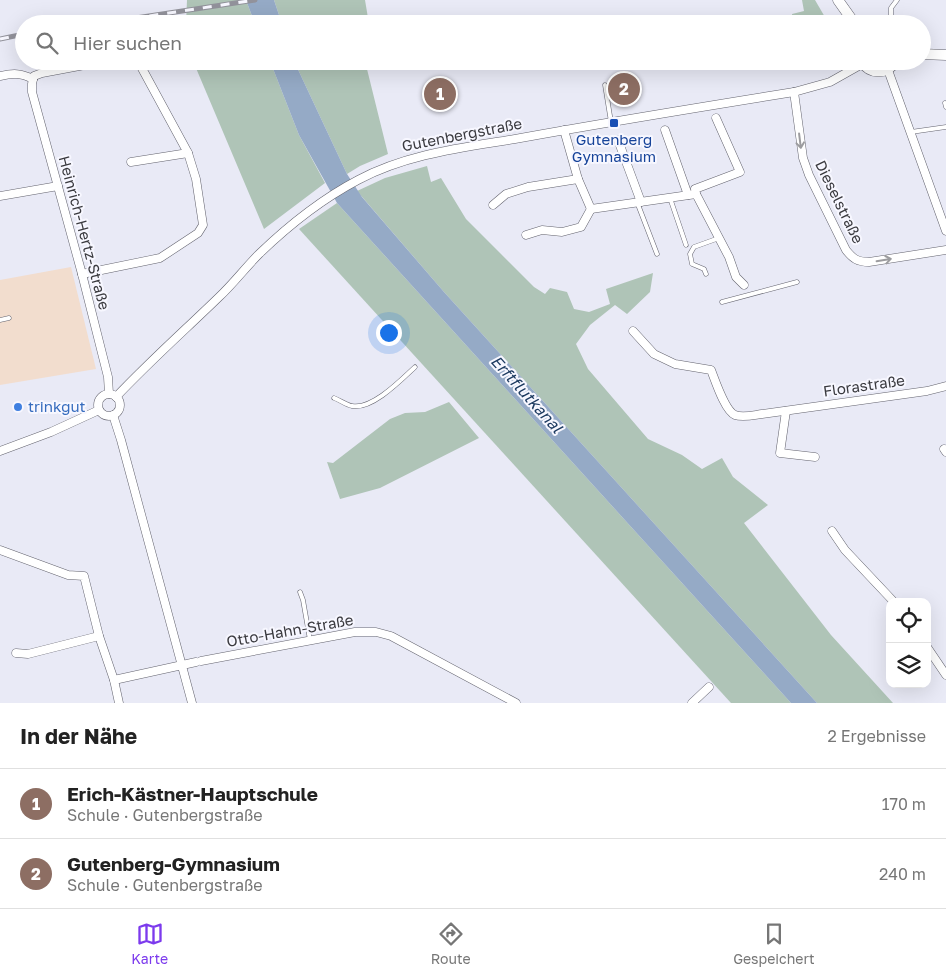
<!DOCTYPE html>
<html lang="de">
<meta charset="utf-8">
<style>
body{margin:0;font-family:"Golos Text",sans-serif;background:#f6f6f6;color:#222}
.controls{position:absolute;right:15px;bottom:15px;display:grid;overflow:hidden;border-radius:10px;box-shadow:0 5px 20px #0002}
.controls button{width:45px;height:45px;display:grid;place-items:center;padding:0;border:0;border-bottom:1px solid #e0e0e0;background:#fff;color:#222;font:25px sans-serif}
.you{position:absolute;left:388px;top:332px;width:18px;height:18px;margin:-12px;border:4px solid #fff;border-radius:50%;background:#1a73e8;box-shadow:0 0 0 8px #1a73e833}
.badge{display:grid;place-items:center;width:32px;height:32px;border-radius:50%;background:#7c3aed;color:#fff;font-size:16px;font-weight:700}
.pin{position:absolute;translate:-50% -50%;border:2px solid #fff;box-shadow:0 1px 5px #0006}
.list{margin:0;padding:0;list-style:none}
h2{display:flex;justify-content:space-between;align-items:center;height:65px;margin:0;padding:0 20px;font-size:21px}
h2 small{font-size:16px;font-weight:400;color:#767676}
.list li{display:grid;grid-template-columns:32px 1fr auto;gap:15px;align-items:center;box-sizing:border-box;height:70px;padding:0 20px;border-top:1px solid #e0e0e0}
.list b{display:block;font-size:19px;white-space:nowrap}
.list p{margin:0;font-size:16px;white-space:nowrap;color:#767676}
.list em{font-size:16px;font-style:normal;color:#767676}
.icon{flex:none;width:28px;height:28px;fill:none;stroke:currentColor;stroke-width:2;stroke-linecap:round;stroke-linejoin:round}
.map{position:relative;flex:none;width:946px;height:703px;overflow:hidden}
.search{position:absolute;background:#fff;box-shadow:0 5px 20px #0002;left:15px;right:15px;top:15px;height:55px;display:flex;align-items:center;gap:12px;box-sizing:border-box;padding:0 18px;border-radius:28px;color:#767676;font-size:19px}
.sheet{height:205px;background:#fff}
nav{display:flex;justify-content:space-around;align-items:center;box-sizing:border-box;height:70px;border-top:1px solid #e0e0e0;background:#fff;font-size:14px;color:#767676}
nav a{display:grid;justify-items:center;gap:2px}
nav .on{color:#7c3aed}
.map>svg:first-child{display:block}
</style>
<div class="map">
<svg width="946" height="703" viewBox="0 0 946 703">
<rect width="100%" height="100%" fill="#e9eaf6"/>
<!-- industrial -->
<path fill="#f2ddce" d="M 71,267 L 96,369 L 0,385 L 0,280 Z"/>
<!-- green -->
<g fill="#afc4b7">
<path d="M 187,0 L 246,0 L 255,24 L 186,24 Z"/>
<path d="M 274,0 L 365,0 L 369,24 L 282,24 Z"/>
<path d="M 802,0 L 815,0 L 829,24 L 793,24 L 792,14 L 804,11 Z"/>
<path d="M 193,61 L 270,61 L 299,135 L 325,183 L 264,229 Z"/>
<path d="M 294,61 L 365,61 L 388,154 L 360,166 L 347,174 Z"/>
<path d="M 427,166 L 431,182 L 441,178 L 466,219 L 534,287 L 545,294 L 550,288 L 567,292 L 574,309 L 589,312 L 610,304 L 606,289 L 653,273 L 650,292 L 627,314 L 615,305 L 590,325 L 576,344 L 588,369 L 648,439 L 682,455 L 702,469 L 722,458 L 733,477 L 768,505 L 744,523 L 831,635 L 893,703 L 817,703 L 444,292 L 357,191 L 385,178 Z"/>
<path d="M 337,203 L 791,703 L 731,703 L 299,229 Z"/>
<path d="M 449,402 L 479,438 L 380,488 L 340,499 L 327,462 L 333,463 L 390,419 L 405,413 L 425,412 Z"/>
</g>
<!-- water -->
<g fill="#95aac6">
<path d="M 246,0 L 274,0 L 282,24 L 255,24 Z"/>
<path d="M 270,61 L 294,61 L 347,174 L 362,197 L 444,292 L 817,703 L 791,703 L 337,203 L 299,135 Z"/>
</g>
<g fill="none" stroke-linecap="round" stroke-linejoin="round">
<defs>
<g id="lane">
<path d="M 891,24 L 891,8 L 897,0"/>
<path d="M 605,85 L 611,122"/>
<path d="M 945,103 L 946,107"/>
<path d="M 911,132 L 946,127"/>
<path d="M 670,198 L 686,245"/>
<path d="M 637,202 L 657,254"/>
<path d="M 706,274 L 704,269 L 692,264 L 690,254 L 694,247 L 719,238"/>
<path d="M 722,302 L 797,282"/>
<path d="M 0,320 L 9,318"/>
<path d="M 334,398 C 340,400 346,405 352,406 C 372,410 401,380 415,367"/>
<path d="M 300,592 L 303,600 L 310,640"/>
</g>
<g id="street">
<path d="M 888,70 L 946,231"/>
<path d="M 0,76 C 13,73 21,73 33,79"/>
<path d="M 33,79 L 32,84 L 32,92 L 82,274 L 108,377 L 109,394"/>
<path d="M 33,79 L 34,76 L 42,73 L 106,61"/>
<path d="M 794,92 L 803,158 L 809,175 L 846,250 C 853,259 858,262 869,262 L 946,250"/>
<path d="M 564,130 L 578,179 L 591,209 L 696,194 L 729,257 L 736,277 L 744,285"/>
<path d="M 665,130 L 688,195"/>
<path d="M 618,140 L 641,202"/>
<path d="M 131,162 L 188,153"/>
<path d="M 696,194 L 695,189 L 740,172 L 716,118"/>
<path d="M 0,196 L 58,186"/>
<path d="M 493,205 L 506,194 L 528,187 L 578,179"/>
<path d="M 526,235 L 542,230 L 562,232 L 581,227 L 591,209"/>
<path d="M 82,274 L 160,258 L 198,233 L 203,225 L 196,179 L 188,153 L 138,61"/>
<path d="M 633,331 L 654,354 L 675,364 L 711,370 C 715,380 725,411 735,415 C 743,418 754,415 762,414 L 927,391 L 946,386"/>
<circle cx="109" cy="405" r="11"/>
<path d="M 116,397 C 149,362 185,330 219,297 C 233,284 245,268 259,254 C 288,226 322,199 358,180 C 407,154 461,148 515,139 C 608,122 701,107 794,92 L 830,82 L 862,64"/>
<path d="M 786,411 L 780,453 L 815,457"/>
<path d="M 113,415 L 121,440 L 192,703"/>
<path d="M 944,449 L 946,452"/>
<path d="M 0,451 L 51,432 L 99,410"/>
<path d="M 832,531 L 845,550 L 894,602"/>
<path d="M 0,550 L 68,575 L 84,576 L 99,636 L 114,680 L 119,703"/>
<path d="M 927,647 L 946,675"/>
<path d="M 16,653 L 28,654 L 99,636"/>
<path d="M 201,661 L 355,632 L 376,632 L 391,636 L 516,703"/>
<path d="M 114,680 L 196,662"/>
<path d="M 692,703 L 709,687"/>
</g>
<g id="secondary">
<path d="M 838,0 L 855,24"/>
<path d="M 922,54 L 946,55"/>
<path d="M 861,61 C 870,75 887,75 896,61"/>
</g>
</defs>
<!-- lane casing -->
<use href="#lane" stroke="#63636e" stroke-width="5"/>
<!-- street casing -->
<use href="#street" stroke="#63636e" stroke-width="9"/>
<!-- secondary casing -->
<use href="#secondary" stroke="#63636e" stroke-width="11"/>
<!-- lane -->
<use href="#lane" stroke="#fff" stroke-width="4"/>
<!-- street -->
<use href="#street" stroke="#fff" stroke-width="8"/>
<!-- secondary -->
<use href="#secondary" stroke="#fff" stroke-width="10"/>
<defs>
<g id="rail">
<path d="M 96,24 L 255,0"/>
<path d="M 0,39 L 24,34"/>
</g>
</defs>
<!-- rail casing -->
<use href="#rail" stroke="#92929b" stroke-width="5"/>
<!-- rail -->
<use href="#rail" stroke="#f7f7ff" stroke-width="3" stroke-dasharray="9" stroke-linecap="butt"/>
</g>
<!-- one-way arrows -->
<defs><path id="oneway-shaft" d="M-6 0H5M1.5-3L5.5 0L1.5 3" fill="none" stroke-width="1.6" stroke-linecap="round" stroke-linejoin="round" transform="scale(1.25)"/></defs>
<g stroke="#9c9c9f">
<use href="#oneway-shaft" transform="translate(800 141) rotate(83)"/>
<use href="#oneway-shaft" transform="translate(884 260) rotate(-9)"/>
</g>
<!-- markers -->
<rect fill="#1a4fb4" stroke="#f7f7ff" stroke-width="2" x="609" y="118" width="10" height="10" rx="2.5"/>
<circle fill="#3f7fe0" stroke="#f7f7ff" stroke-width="2" cx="18" cy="407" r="5"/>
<g text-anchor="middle" stroke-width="4" stroke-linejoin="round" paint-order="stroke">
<!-- street labels -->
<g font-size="15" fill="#3a3a3f" stroke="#f7f7ff">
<text transform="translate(462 135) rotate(-11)" y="5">Gutenbergstraße</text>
<text transform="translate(839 202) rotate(64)" y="5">Dieselstraße</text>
<text transform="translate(84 233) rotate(75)" y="5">Heinrich-Hertz-Straße</text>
<text transform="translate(864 386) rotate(-8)" y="5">Florastraße</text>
<text transform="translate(290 631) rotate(-10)" y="5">Otto-Hahn-Straße</text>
</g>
<!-- transit labels -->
<g font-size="15" fill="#164399" stroke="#f7f7ff">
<text x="614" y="145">Gutenberg<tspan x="614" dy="17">Gymnasium</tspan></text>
</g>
<!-- shop labels -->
<g font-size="15" fill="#366cbe" stroke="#f7f7ff" text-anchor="start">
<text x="28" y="412">trinkgut</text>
</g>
<!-- water labels -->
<g font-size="16" font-style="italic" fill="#1c3a60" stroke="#f7f7ff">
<text transform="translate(527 394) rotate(48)" y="6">Erftflutkanal</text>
</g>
</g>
</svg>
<div class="controls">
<button><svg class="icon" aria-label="locate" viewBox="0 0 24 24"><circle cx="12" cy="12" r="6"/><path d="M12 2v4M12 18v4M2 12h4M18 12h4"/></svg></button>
<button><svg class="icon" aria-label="layers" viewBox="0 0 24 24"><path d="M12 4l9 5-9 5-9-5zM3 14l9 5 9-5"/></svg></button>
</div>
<div class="you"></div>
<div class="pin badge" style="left:440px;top:94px;background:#8d6e63">1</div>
<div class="pin badge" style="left:624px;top:89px;background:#8d6e63">2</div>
<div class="search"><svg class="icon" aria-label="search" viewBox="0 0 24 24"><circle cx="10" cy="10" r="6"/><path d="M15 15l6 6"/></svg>Hier suchen</div>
</div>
<section class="sheet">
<h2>In der Nähe<small>2 Ergebnisse</small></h2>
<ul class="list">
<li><span class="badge" style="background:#8d6e63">1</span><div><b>Erich-Kästner-Hauptschule</b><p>Schule · Gutenbergstraße</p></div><em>170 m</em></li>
<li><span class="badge" style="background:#8d6e63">2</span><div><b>Gutenberg-Gymnasium</b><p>Schule · Gutenbergstraße</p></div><em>240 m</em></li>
</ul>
</section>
<nav>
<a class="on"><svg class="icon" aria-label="map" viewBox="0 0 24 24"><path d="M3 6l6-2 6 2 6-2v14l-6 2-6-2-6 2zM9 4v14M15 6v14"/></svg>Karte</a>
<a><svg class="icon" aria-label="directions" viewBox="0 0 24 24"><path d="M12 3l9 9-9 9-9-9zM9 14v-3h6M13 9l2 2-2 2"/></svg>Route</a>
<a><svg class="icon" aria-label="saved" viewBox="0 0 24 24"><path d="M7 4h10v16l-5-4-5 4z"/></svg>Gespeichert</a>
</nav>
